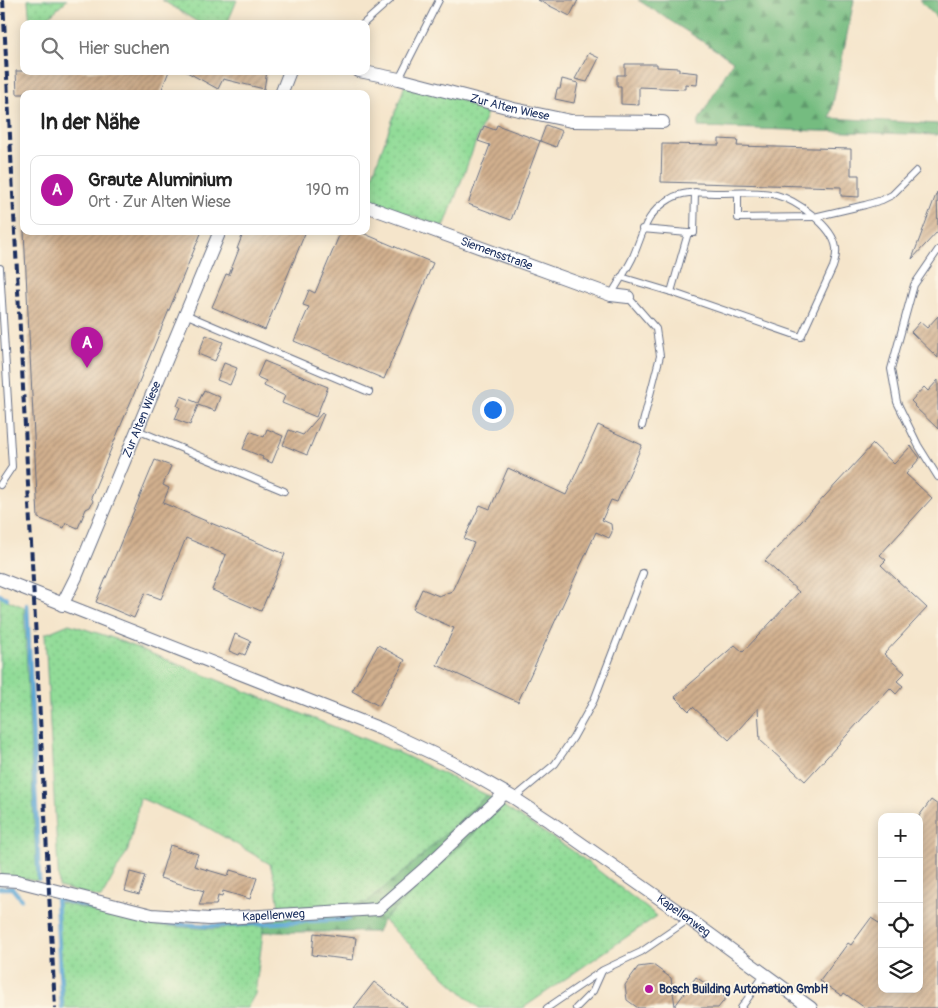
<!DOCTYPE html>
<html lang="de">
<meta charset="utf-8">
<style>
body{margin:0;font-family:Pangolin,sans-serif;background:#f2f2f2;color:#222}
.controls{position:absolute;right:15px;bottom:15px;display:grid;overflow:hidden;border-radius:10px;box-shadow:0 2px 12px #0003}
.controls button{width:45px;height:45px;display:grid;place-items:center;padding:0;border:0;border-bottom:1px solid #e0e0e0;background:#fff;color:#222;font:25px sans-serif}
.you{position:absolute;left:492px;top:409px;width:18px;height:18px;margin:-12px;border:4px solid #fff;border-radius:50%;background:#1a73e8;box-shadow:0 0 0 8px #1a73e833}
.badge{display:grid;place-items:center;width:32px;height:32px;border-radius:50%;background:#b5179e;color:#fff;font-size:16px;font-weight:700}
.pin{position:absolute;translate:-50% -41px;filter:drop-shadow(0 1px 2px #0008)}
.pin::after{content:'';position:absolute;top:26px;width:18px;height:15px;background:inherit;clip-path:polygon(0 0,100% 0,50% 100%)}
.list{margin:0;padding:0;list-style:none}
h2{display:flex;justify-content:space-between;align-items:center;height:65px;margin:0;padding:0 20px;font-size:21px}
h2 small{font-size:16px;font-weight:400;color:#767676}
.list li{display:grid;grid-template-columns:32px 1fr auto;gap:15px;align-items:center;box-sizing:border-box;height:70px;margin:0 10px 10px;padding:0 10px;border:1px solid #e0e0e0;border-radius:10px}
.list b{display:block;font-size:19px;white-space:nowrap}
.list p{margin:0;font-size:16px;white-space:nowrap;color:#767676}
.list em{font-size:16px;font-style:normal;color:#767676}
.icon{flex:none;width:28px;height:28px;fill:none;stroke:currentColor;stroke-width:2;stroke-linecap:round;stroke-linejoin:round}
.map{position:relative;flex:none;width:938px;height:1008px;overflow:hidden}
.search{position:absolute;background:#fff;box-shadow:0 2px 12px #0003;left:20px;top:20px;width:350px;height:55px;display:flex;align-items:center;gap:12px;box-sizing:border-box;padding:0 18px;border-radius:10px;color:#767676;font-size:19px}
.panel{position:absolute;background:#fff;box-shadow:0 2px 12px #0003;left:20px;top:90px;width:350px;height:145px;border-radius:10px}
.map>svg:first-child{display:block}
</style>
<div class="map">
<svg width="938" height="1008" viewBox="0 0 938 1008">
<defs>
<pattern id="grass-dots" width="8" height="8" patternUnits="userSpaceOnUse" patternTransform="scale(1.25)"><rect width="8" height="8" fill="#92dc98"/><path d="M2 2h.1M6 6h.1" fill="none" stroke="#7dbd85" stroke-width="1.8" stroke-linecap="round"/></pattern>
<pattern id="forest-firs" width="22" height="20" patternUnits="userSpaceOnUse" patternTransform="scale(1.25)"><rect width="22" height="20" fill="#75bc80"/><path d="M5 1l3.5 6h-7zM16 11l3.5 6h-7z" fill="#5f996c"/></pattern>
<pattern id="building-hatch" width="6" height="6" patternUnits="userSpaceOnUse" patternTransform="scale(1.25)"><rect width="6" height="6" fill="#d2b08e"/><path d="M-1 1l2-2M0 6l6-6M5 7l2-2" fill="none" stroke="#aa9077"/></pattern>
</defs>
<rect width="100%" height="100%" fill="#fcf5e5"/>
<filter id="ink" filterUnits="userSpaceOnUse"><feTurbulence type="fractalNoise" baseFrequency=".02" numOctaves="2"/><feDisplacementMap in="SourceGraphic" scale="10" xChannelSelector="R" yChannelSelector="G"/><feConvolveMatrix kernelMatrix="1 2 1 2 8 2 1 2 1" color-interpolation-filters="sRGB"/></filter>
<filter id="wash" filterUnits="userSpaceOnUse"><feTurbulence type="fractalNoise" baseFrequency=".0096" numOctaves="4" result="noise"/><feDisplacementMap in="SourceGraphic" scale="20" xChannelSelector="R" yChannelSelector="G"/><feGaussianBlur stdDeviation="1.12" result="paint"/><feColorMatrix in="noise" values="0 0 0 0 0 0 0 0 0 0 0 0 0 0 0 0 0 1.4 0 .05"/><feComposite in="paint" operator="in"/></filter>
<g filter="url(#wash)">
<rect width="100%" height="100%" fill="#f5e5cb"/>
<!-- grass -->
<g fill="url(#grass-dots)" stroke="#56867b">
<path d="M 28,0 L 67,0 L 41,24 L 30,24 Z"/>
<path d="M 162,0 L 237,0 L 227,24 L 201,24 Z"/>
<path d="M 405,85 L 489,107 L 444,227 L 366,200 L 366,193 Z"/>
<path d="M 0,597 L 24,607 L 37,881 L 0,875 Z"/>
<path d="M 69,624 L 110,637 L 402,754 L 487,795 L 414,863 L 366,903 L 279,909 L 276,885 L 270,864 L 207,827 L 140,798 L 128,850 L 101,898 L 59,887 L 45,634 Z"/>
<path d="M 503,806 L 573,851 L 657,916 L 523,1008 L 479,1008 L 383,920 Z"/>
<path d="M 58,902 L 150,925 L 212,929 L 264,925 L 255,994 L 247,1008 L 64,1008 Z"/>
</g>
<!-- forest -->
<g fill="url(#forest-firs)" stroke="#48766f">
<path d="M 638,0 L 854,0 L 830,118 L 938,124 L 938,135 L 698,127 L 699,120 L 733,61 Z"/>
<path d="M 919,0 L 938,0 L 938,19 Z"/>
<path d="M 487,795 L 503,806 L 383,920 L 377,932 L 263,932 L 264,925 L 279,909 L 366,903 L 414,863 Z"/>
</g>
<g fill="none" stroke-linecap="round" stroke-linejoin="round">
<!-- stream -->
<g stroke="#5fa8d6" stroke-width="4.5">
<path d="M 0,595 L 7,598"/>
<path d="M 27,605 L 39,879"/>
<path d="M 0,888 L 12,888 L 21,899"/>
<path d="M 62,1008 L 56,898 L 149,922 L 210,926 L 349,919"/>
</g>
</g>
<g id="blocks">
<!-- building -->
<g fill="url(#building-hatch)">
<path d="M 538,0 L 578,0 L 570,16 Z"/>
<path d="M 589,53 L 599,58 L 587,82 L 575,79 Z"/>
<path d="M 625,64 L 657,64 L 657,67 L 679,68 L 679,71 L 698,73 L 697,85 L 685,84 L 685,89 L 639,87 L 639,105 L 621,104 L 621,86 L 617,86 L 617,75 L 625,75 Z"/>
<path d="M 16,71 L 169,71 L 160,94 L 17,94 Z"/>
<path d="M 185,71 L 267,71 L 264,89 L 223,79 L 218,89 Z"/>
<path d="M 562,79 L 578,83 L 574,103 L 555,99 L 557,89 L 560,89 Z"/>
<path d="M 497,125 L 540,141 L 511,220 L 468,204 L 490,145 L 478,141 L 484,126 L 495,130 Z"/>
<path d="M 546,125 L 562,131 L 556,147 L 540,141 Z"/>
<path d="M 719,139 L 738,140 L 737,146 L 851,149 L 851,175 L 859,175 L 859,197 L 841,196 L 841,187 L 661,182 L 662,144 L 719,145 Z"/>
<path d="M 937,192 L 938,231 L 912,259 Z"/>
<path d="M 24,231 L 202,231 L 91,497 L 93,501 L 90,507 L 86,509 L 78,528 L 66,523 L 64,528 L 38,518 Z"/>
<path d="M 244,231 L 306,231 L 265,330 L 212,307 L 226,274 L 229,275 L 239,249 L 237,249 Z"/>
<path d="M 341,231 L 358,231 L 433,263 L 384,379 L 294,341 L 309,307 L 303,305 L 309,290 L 315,293 Z"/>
<path d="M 938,316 L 938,358 L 911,332 L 920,322 L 927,328 Z"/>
<path d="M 206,335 L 223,342 L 215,361 L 198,354 Z"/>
<path d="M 264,361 L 328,387 L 316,417 L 282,403 L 285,396 L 264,386 L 266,381 L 257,377 Z"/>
<path d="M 224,363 L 237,368 L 230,385 L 217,380 Z"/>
<path d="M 938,380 L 938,429 L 914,406 L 915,405 L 911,401 L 924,387 L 928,391 Z"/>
<path d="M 204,390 L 220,397 L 215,411 L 198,405 L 190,425 L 175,419 L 180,407 L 177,406 L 181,396 L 198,403 Z"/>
<path d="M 322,413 L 324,414 L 307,455 L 283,445 L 289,430 L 303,435 Z"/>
<path d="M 598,425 L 642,445 L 617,502 L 611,500 L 602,520 L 611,524 L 612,532 L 609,538 L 596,532 L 518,702 L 437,665 L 454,628 L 427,616 L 413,609 L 422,589 L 439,596 L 452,591 L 474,543 L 464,539 L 480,505 L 490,509 L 508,468 L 566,495 Z"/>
<path d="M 267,429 L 283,436 L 272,463 L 262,459 L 263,457 L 243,449 L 250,431 L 264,437 Z"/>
<path d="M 873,444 L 894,464 L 911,446 L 920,458 L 906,474 L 932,498 L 880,555 L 886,560 L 881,565 L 927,608 L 884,654 L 905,673 L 897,681 L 903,686 L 896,694 L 890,688 L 805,781 L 760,740 L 758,708 L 729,740 L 693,707 L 689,711 L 675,697 L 735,645 L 743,652 L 799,592 L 765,561 Z"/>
<path d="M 155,460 L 171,466 L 163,485 L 169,488 L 163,503 L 285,554 L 261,611 L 212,590 L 226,555 L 186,538 L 161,599 L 145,593 L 134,618 L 96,602 Z"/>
<path d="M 235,634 L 251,641 L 245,655 L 240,653 L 239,655 L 229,651 Z"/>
<path d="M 378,645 L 405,660 L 379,706 L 352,691 Z"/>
<path d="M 931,800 L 938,805 L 938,1008 L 865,1008 L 844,993 L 842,996 L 820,981 L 848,943 L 851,945 L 871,918 L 882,925 L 882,989 L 919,989 L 919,816 Z"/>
<path d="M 170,845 L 198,854 L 194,866 L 228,876 L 230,870 L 257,878 L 250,899 L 223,891 L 222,897 L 218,896 L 216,905 L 199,905 L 204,891 L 160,878 Z"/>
<path d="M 130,872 L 145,876 L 139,895 L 125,891 Z"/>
<path d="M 314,933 L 356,938 L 353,960 L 312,955 Z"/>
<path d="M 653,965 L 671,978 L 675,1006 L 696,977 L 726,998 L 718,1008 L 638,1008 L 627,1000 L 625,985 L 638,967 Z"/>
<path d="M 374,982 L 408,1008 L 354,1008 Z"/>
</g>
</g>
</g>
<g filter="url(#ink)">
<use href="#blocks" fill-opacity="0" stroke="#676f84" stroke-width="1"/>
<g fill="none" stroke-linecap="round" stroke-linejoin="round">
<defs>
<g id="lane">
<path d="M 363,24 L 390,0"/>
<path d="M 399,79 L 439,0"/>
<path d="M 738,193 L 738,218 L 814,217 L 865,205 L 882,200 L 892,195 L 916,171"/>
<path d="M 688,233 L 694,233 L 695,192"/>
<path d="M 938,250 L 914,285 L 891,369 L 897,402 L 918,445 L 938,477"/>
<path d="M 0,268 L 12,467 L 0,485"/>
<path d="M 621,277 L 671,292"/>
<path d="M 611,295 C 618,283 626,271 632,259 C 643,235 644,214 670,199 C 684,190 703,193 718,193 C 737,193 757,191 776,195 C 796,200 833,226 836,248 C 837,255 835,261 833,267 L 801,337 L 671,292 L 688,233 L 642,229"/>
<path d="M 628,297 L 656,329 L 660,356 L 642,426"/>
<path d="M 185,314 L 369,392"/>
<path d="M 137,430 L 284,491"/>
<path d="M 514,798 L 555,764 L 573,738 L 594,700 L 643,573"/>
<path d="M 547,1008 L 603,970 L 641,952 L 689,919"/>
<path d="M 576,1008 L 593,991 L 602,971"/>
<path d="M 741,1008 L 765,974"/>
</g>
<g id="street">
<path id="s1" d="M 359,71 L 399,79 L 514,109 L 571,121 L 663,122"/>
<path d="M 281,94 L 290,71"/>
<path id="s2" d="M 366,206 L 611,295 L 628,297"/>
<path id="s3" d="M 0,579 L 381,729 L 453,763 L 514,798 L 549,821 L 689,919 L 811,1008"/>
<path id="s4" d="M 62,605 L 76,577 L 220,231"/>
<path id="s5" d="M 0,880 L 17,881 L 152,915 L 209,919 L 378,909 L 423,870 L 505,793"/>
</g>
</defs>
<!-- lane casing -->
<use href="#lane" stroke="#676f84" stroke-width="8"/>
<!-- street casing -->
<use href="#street" stroke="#676f84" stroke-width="14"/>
<!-- lane -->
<use href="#lane" stroke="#fff" stroke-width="6"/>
<!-- street -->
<use href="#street" stroke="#fff" stroke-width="12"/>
<!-- rail -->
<path stroke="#1b2f5e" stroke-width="4" stroke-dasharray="8 4" stroke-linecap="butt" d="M 3,0 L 55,1008"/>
</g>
</g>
<!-- markers -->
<circle fill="#b5179e" stroke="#fcf5e5" stroke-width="2" cx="649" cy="989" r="5"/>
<g text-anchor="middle" stroke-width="4" stroke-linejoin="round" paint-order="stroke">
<!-- street labels -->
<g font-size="12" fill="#1b2f5e" stroke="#fcf5e5">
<text dy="4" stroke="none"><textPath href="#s1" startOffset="155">Zur Alten Wiese</textPath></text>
<text dy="4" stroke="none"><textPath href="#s2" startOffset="139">Siemensstraße</textPath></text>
<text dy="4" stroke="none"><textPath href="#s4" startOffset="202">Zur Alten Wiese</textPath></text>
<text dy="4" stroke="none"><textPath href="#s5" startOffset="278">Kapellenweg</textPath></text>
<text dy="4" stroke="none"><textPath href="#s3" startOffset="766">Kapellenweg</textPath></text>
</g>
<!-- poi labels -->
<g font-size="12" font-weight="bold" fill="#1b2f5e" stroke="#fcf5e5" text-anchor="start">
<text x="659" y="993">Bosch Building Automation GmbH</text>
</g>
</g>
</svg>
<div class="controls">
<button>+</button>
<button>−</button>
<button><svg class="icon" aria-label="locate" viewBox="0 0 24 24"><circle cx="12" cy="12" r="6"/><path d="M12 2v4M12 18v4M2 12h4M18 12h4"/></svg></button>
<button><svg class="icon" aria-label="layers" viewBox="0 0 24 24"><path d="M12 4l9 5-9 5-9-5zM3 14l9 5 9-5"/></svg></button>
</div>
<div class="you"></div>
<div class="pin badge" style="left:87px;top:368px">A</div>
<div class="search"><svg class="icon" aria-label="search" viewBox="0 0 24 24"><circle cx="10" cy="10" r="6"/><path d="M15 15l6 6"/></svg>Hier suchen</div>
<section class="panel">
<h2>In der Nähe<small></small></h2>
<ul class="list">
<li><span class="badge">A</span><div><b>Graute Aluminium</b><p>Ort · Zur Alten Wiese</p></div><em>190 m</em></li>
</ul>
</section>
</div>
